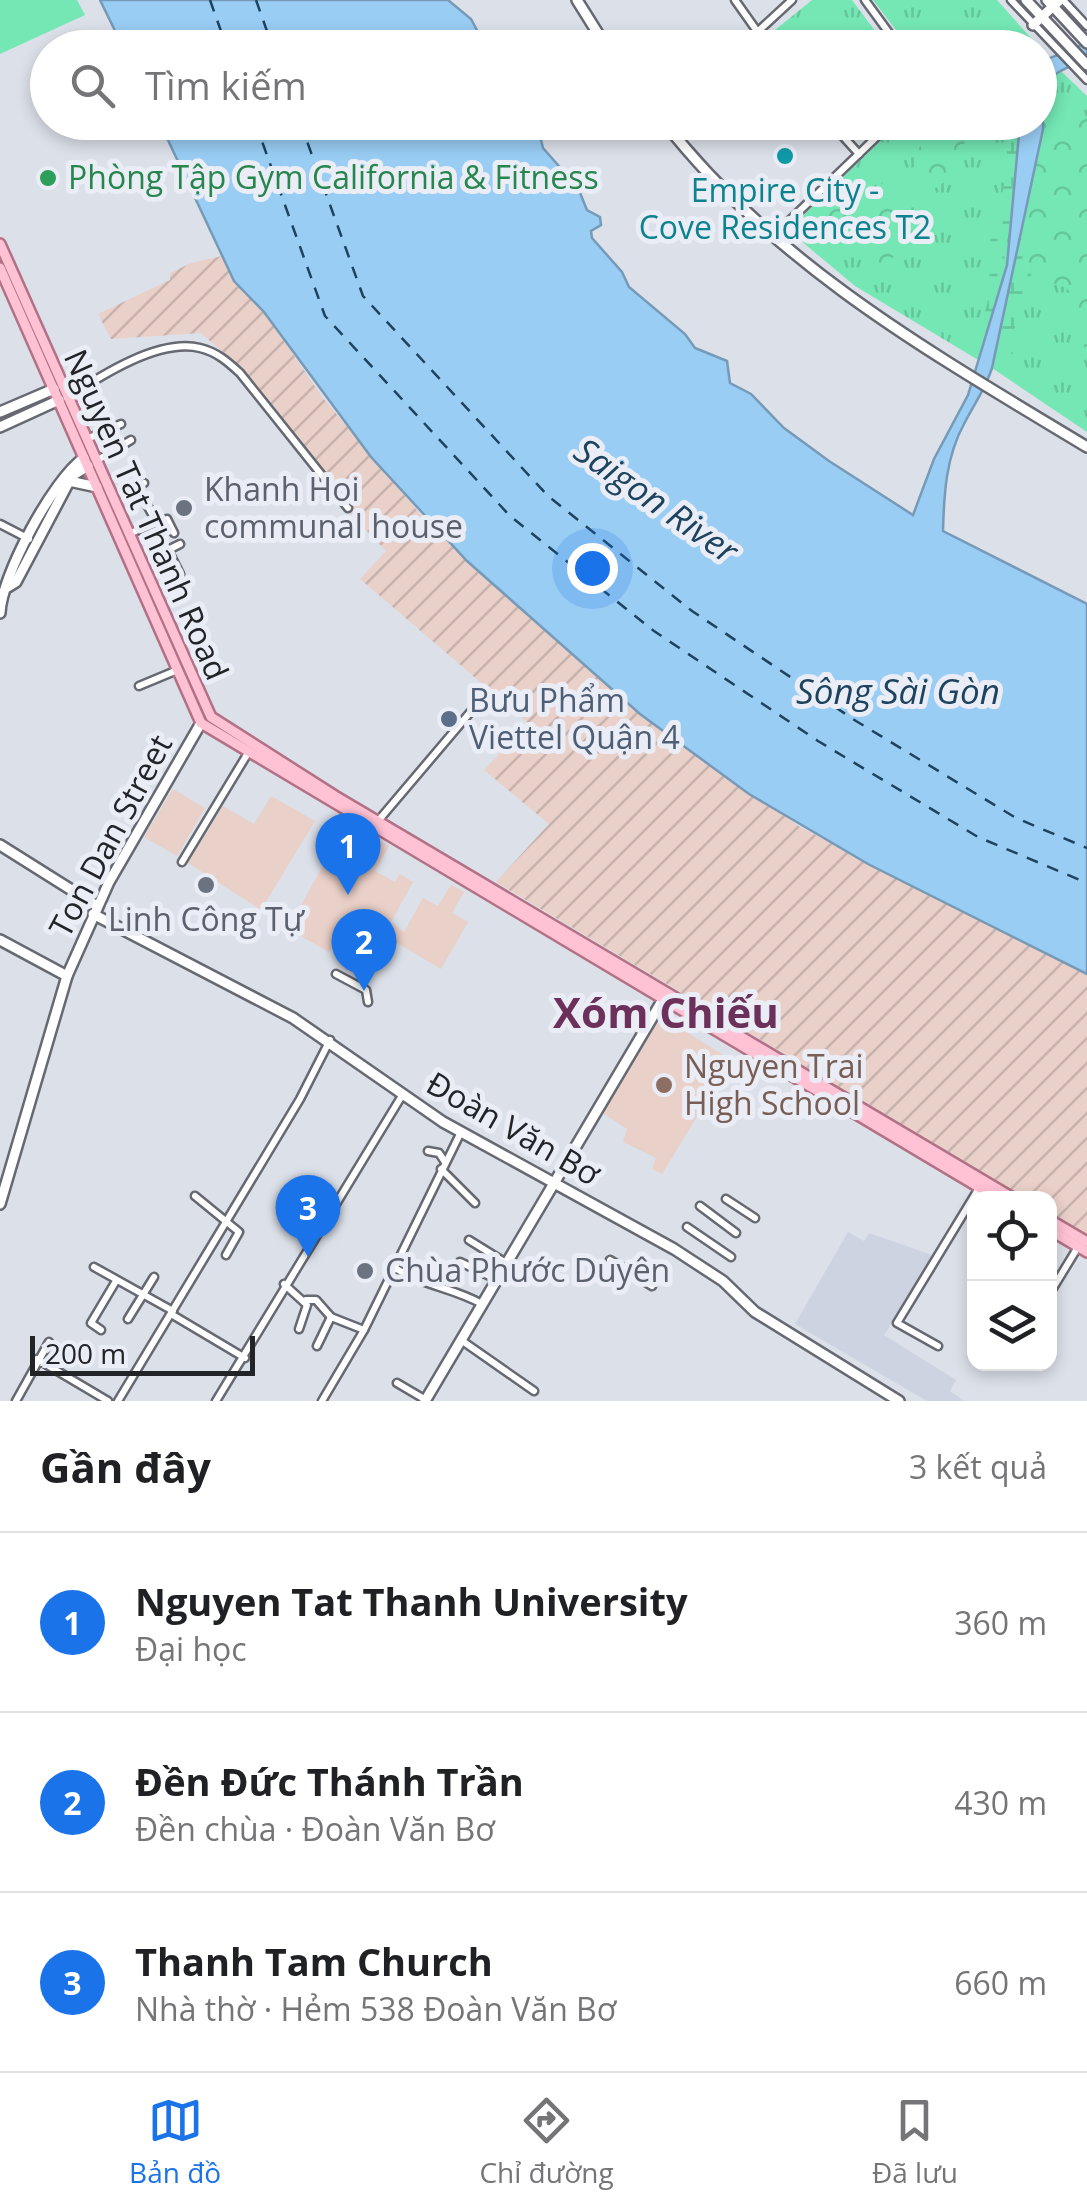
<!DOCTYPE html>
<html lang="vi">
<meta charset="utf-8">
<style>
body{margin:0;font-family:"Open Sans",sans-serif;background:#f2f2f2;color:#202124}
.controls{position:absolute;right:30px;bottom:30px;display:grid;overflow:hidden;border-radius:20px;box-shadow:0 5px 15px #0003}
.controls button{width:90px;height:90px;display:grid;place-items:center;padding:0;border:0;border-bottom:2px solid #e0e0e0;background:#fff;color:#202124;font:50px sans-serif}
.scale{position:absolute;left:30px;bottom:25px;width:225px;box-sizing:border-box;padding-left:10px;border:5px solid #232428;border-top:0;font-size:28px;line-height:35px;white-space:nowrap;color:#232428;-webkit-text-stroke:8px #eaedf6;paint-order:stroke}
.you{position:absolute;left:592px;top:568px;width:35px;height:35px;margin:-25px;border:8px solid #fff;border-radius:50%;background:#1a73e8;box-shadow:0 0 0 15px #1a73e833}
.badge{display:grid;place-items:center;width:65px;height:65px;border-radius:50%;background:#1a73e8;color:#fff;font-size:32px;font-weight:700}
.pin{position:absolute;translate:-50% -82px;filter:drop-shadow(0 2px 5px #0008)}
.pin::after{content:'';position:absolute;top:52px;width:35px;height:30px;background:inherit;clip-path:polygon(0 0,100% 0,50% 100%)}
.list{margin:0;padding:0;list-style:none}
h2{display:flex;justify-content:space-between;align-items:center;height:130px;margin:0;padding:0 40px;font-size:42px}
h2 small{font-size:32px;font-weight:400;color:#757577}
.list li{display:grid;grid-template-columns:65px 1fr auto;gap:30px;align-items:center;box-sizing:border-box;height:180px;padding:0 40px;border-top:2px solid #e0e0e0}
.list b{display:block;font-size:38px;white-space:nowrap}
.list p{margin:0;font-size:32px;white-space:nowrap;color:#757577}
.list em{font-size:32px;font-style:normal;color:#757577}
.icon{flex:none;width:55px;height:55px;fill:none;stroke:currentColor;stroke-width:2;stroke-linecap:round;stroke-linejoin:round}
.map{position:relative;flex:none;width:1087px;height:1401px;overflow:hidden}
.search{position:absolute;background:#fff;box-shadow:0 5px 15px #0003;left:30px;right:30px;top:30px;height:110px;display:flex;align-items:center;gap:25px;box-sizing:border-box;padding:0 35px;border-radius:55px;color:#757577;font-size:38px}
.sheet{height:670px;background:#fff}
nav{display:flex;justify-content:space-around;align-items:center;box-sizing:border-box;height:140px;border-top:2px solid #e0e0e0;background:#fff;font-size:28px;color:#757577}
nav a{display:grid;justify-items:center;gap:5px}
nav .on{color:#1a73e8}
.map>svg:first-child{display:block}
</style>
<div class="map">
<svg width="1087" height="1401" viewBox="0 0 1087 1401">
<defs>
<pattern id="industrial-furrows" width="10" height="10" patternUnits="userSpaceOnUse" patternTransform="scale(2.5)"><rect width="10" height="10" fill="#e9d0c9"/><path d="M-1 1l2-2M0 10L10 0M9 11l2-2" fill="none" stroke="#c8b2ad"/></pattern>
<pattern id="grass-tufts" width="24" height="20" patternUnits="userSpaceOnUse" patternTransform="scale(2.5)"><rect width="24" height="20" fill="#74e7b4"/><path d="M3 7l-1-3M5 7V3M7 7l1-3M15 17l-1-3M17 17v-4M19 17l1-3" fill="none" stroke="#64c69b"/></pattern>
<pattern id="forest-crowns" width="20" height="18" patternUnits="userSpaceOnUse" patternTransform="scale(2.5)"><rect width="20" height="18" fill="#74e7b4"/><path d="M2 6a3 3 0 1 1 6 0M12 15a3 3 0 1 1 6 0" fill="none" stroke="#64c69b"/></pattern>
<pattern id="wetland-marsh" width="20" height="14" patternUnits="userSpaceOnUse" patternTransform="scale(2.5)"><rect width="20" height="14" fill="#74e7b4"/><path d="M1 5h8M5 5V1M11 12h8M15 12V8" fill="none" stroke="#64c69b"/></pattern>
</defs>
<rect width="100%" height="100%" fill="#dce0e9"/>
<!-- built -->
<path fill="#ced3e2" d="M 848,1232 L 864,1241 L 869,1233 L 935,1256 L 884,1335 L 956,1380 L 950,1391 L 964,1401 L 927,1401 L 795,1324 Z"/>
<!-- industrial -->
<path fill="url(#industrial-furrows)" d="M 222,256 L 234,281 L 264,312 L 323,398 L 431,527 L 640,714 L 800,827 L 1087,974 L 1087,1235 L 1050,1212 L 1050,1198 L 1026,1198 L 496,882 L 549,824 L 484,770 L 528,723 L 360,579 L 386,551 L 346,509 L 348,502 L 240,367 L 201,333 L 111,339 L 98,314 L 170,280 L 170,273 L 191,263 Z"/>
<!-- education -->
<g fill="#e9d0c8">
<path d="M 173,789 L 205,808 L 177,856 L 144,837 Z"/>
<path d="M 271,796 L 315,821 L 261,910 L 188,863 L 223,806 L 254,824 Z"/>
<path d="M 347,822 L 389,846 L 375,871 L 395,882 L 400,874 L 413,882 L 391,922 L 404,932 L 423,898 L 438,906 L 451,885 L 464,892 L 452,913 L 468,922 L 441,969 L 397,943 L 380,969 L 336,943 L 329,952 L 288,929 Z"/>
<path d="M 656,1019 L 667,1020 L 731,1060 L 662,1174 L 652,1169 L 656,1158 L 623,1142 L 627,1129 L 597,1109 Z"/>
</g>
<!-- grass -->
<g fill="url(#grass-tufts)">
<path d="M 812,0 L 852,0 L 887,47 L 782,47 L 775,30 Z"/>
<path d="M 873,0 L 997,0 L 1039,47 L 909,47 Z"/>
<path d="M 1062,72 L 1087,96 L 1087,432 L 992,368 L 1043,129 C 1042,104 1033,81 1062,72 Z"/>
<path d="M 899,123 L 1020,123 L 1007,265 L 980,361 L 855,286 L 788,230 Z"/>
</g>
<!-- forest -->
<g fill="url(#forest-crowns)">
<path d="M 1057,105 L 1068,115 L 1087,116 L 1087,359 L 1072,296 L 1067,288 C 1041,281 1027,267 1017,241 L 1043,129 L 1042,108 Z"/>
<path d="M 947,123 L 984,123 L 965,142 L 950,178 L 930,192 L 920,189 L 915,159 L 924,135 Z"/>
<path d="M 884,181 L 894,185 L 903,217 L 917,224 L 914,234 L 885,266 L 834,246 L 837,229 L 828,225 L 828,214 L 844,202 L 872,197 Z"/>
</g>
<!-- wetland -->
<g fill="url(#wetland-marsh)">
<path d="M 1010,123 L 1020,123 C 1021,139 1015,153 1014,169 C 1010,230 1003,278 987,337 C 979,322 985,315 988,300 C 992,284 988,269 989,253 C 991,215 1016,174 1004,137 Z"/>
<path d="M 1017,241 L 1033,270 L 1016,314 L 1013,354 L 994,351 Z"/>
</g>
<!-- park -->
<path fill="#74e7b4" d="M 0,0 L 77,0 L 85,15 L 0,54 Z"/>
<!-- water -->
<g fill="#99cdf4" stroke="#769ab7" stroke-width="2.5">
<path d="M 100,0 L 448,0 L 471,19 L 486,47 L 123,47 Z"/>
<path d="M 1087,43 L 1087,58 C 1038,82 1042,76 1043,129 L 992,368 C 985,390 974,404 964,424 C 946,457 944,493 943,531 L 1087,604 L 1087,974 L 868,864 L 749,794 L 640,714 L 467,561 L 371,457 L 264,312 L 234,281 L 160,123 L 537,123 L 543,148 L 578,188 L 587,210 L 600,217 L 601,225 L 591,231 L 592,238 L 622,272 L 629,287 L 685,334 L 695,348 L 727,361 L 730,383 L 751,394 L 784,428 L 829,461 L 913,515 L 934,459 L 968,395 L 1007,265 L 1020,123 L 1040,122 L 1040,62 Z"/>
</g>
<g fill="none" stroke-linecap="round" stroke-linejoin="round">
<!-- ferry -->
<g stroke="#1d435e" stroke-width="2.5" stroke-dasharray="12 10" stroke-linecap="butt">
<path d="M 210,0 L 227,48"/>
<path d="M 256,0 L 273,48"/>
<path d="M 255,122 L 325,316 L 510,516 L 654,631 L 818,741 L 978,837 L 1087,883"/>
<path d="M 300,122 L 363,296 L 548,496 L 692,611 L 856,721 L 1016,818 L 1087,848"/>
</g>
<defs>
<g id="street">
<path d="M 735,0 L 769,48"/>
<path d="M 865,0 L 900,48"/>
<path d="M 1011,0 L 1087,80"/>
<path d="M 1063,0 L 1087,26"/>
<path d="M 740,48 L 792,0"/>
<path d="M 830,122 L 859,154"/>
<path d="M 785,225 L 892,122"/>
<path d="M 63,385 L 90,381"/>
<path d="M 67,398 C 100,376 159,338 200,348 C 217,352 228,362 240,373 L 348,508"/>
<path d="M 87,439 L 121,424"/>
<path d="M 96,461 L 131,440"/>
<path d="M 144,483 L 137,487 L 157,523"/>
<path d="M 0,524 L 29,539"/>
<path d="M 128,534 L 167,519 L 174,533"/>
<path d="M 180,544 L 168,550 L 180,574"/>
<path d="M 139,686 L 175,671"/>
<path d="M 378,821 L 473,709"/>
<path d="M 182,862 L 248,753"/>
<path d="M 336,974 L 366,990 L 368,1002"/>
<path d="M 428,1151 L 439,1153 L 445,1162"/>
<path d="M 441,1169 L 475,1203"/>
<path d="M 195,1196 L 239,1232 L 226,1255"/>
<path d="M 726,1199 L 755,1218"/>
<path d="M 700,1206 L 736,1233"/>
<path d="M 687,1227 L 731,1257"/>
<path d="M 469,1240 L 506,1263"/>
<path d="M 610,1260 L 652,1286"/>
<path d="M 460,1262 L 496,1279"/>
<path d="M 392,1266 C 419,1285 452,1287 482,1304"/>
<path d="M 94,1267 L 173,1311"/>
<path d="M 284,1284 L 307,1305 L 299,1329"/>
<path d="M 1050,1293 L 1078,1247"/>
<path d="M 306,1300 L 316,1300 L 331,1317"/>
<path d="M 171,1314 L 245,1358"/>
<path d="M 128,1319 L 154,1277"/>
<path d="M 101,1330 L 91,1323 L 116,1281"/>
<path d="M 461,1340 L 534,1391"/>
<path d="M 317,1346 L 331,1317 L 364,1330"/>
<path d="M 938,1346 L 897,1323 L 979,1188"/>
<path d="M 37,1359 L 108,1401"/>
<path d="M 397,1383 L 426,1400"/>
<path d="M 16,1401 L 49,1342"/>
<path d="M 118,1401 L 300,1099 L 330,1040"/>
<path d="M 216,1401 L 403,1094"/>
<path d="M 322,1401 L 364,1330 L 461,1132"/>
</g>
<g id="secondary">
<path d="M 577,0 L 607,48"/>
<path d="M 1026,0 L 1087,65"/>
<path d="M 1047,0 L 1087,43"/>
<path d="M 1033,25 L 1060,0"/>
<path d="M 664,122 C 776,266 935,355 1087,447"/>
<path d="M 0,412 L 54,389"/>
<path d="M 0,427 L 59,400"/>
<path d="M 69,481 L 97,487"/>
<path d="M 8,587 L 16,582 L 72,476 L 88,466"/>
<path d="M 0,613 C 1,577 53,479 84,458"/>
<path d="M 0,845 L 97,906"/>
<path d="M 93,914 L 293,1018 L 443,1122 L 674,1249 L 723,1281 L 755,1312 L 899,1401"/>
<path d="M 0,940 L 67,976"/>
<path d="M 0,1204 L 67,976 L 109,882 L 201,723"/>
<path d="M 425,1401 L 662,1001"/>
</g>
<g id="primary">
<path d="M 0,244 L 211,717 L 335,796 L 1013,1198"/>
<path d="M 0,268 L 201,723 L 997,1198"/>
<path d="M 1050,1220 L 1087,1242"/>
<path d="M 1050,1230 L 1087,1252"/>
</g>
</defs>
<!-- street casing -->
<use href="#street" stroke="#666971" stroke-width="11"/>
<!-- secondary casing -->
<use href="#secondary" stroke="#666971" stroke-width="14"/>
<!-- primary casing -->
<use href="#primary" stroke="#b27185" stroke-width="14"/>
<!-- street -->
<use href="#street" stroke="#fff" stroke-width="6"/>
<!-- secondary -->
<use href="#secondary" stroke="#fff" stroke-width="9"/>
<!-- primary -->
<use href="#primary" stroke="#ffc2d4" stroke-width="9"/>
</g>
<!-- markers -->
<circle fill="#0f9aa8" stroke="#eaedf6" stroke-width="4" cx="785" cy="156" r="10"/>
<circle fill="#2e9e5b" stroke="#eaedf6" stroke-width="4" cx="48" cy="178" r="10"/>
<g fill="#6b7280" stroke="#eaedf6" stroke-width="4">
<circle cx="184" cy="508" r="10"/>
<circle cx="206" cy="885" r="10"/>
<circle cx="365" cy="1271" r="10"/>
</g>
<circle fill="#5c6f8a" stroke="#eaedf6" stroke-width="4" cx="449" cy="719" r="10"/>
<circle fill="#8d6e63" stroke="#eaedf6" stroke-width="4" cx="664" cy="1085" r="10"/>
<g text-anchor="middle" stroke-width="10" stroke-linejoin="round" paint-order="stroke">
<!-- leisure labels -->
<g font-size="32" fill="#27864d" stroke="#eaedf6" text-anchor="start">
<text x="68" y="189">Phòng Tập Gym California &amp; Fitness</text>
</g>
<!-- culture labels -->
<g font-size="32" fill="#0d838f" stroke="#eaedf6">
<text x="785" y="202">Empire City -<tspan x="785" dy="37">Cove Residences T2</tspan></text>
</g>
<!-- worship labels -->
<g font-size="32" fill="#5b616d" stroke="#eaedf6" text-anchor="start">
<text x="204" y="501">Khanh Hoi<tspan x="204" dy="37">communal house</tspan></text>
<text x="206" y="931" text-anchor="middle">Linh Công Tự</text>
<text x="385" y="1282">Chùa Phước Duyên</text>
</g>
<!-- street labels -->
<g font-size="32" fill="#232428" stroke="#eaedf6">
<text transform="translate(146 515) rotate(66)" y="11">Nguyen Tat Thanh Road</text>
<text transform="translate(111 836) rotate(-62)" y="11">Ton Dan Street</text>
<text transform="translate(513 1129) rotate(30)" y="11">Đoàn Văn Bơ</text>
</g>
<!-- service labels -->
<g font-size="32" fill="#4e5e75" stroke="#eaedf6" text-anchor="start">
<text x="469" y="712">Bưu Phẩm<tspan x="469" dy="37">Viettel Quận 4</tspan></text>
</g>
<!-- education labels -->
<g font-size="32" fill="#785e54" stroke="#eaedf6" text-anchor="start">
<text x="684" y="1078">Nguyen Trai<tspan x="684" dy="37">High School</tspan></text>
</g>
<!-- water labels -->
<g font-size="35" font-style="italic" fill="#1d435e" stroke="#eaedf6">
<text transform="translate(656 501) rotate(35)" y="12">Saigon River</text>
<text x="898" y="704">Sông Sài Gòn</text>
</g>
<!-- district labels -->
<g font-size="42" font-weight="bold" fill="#6b315a" stroke="#eaedf6">
<text x="666" y="1028">Xóm Chiếu</text>
</g>
</g>
</svg>
<div class="controls">
<button><svg class="icon" aria-label="locate" viewBox="0 0 24 24"><circle cx="12" cy="12" r="6"/><path d="M12 2v4M12 18v4M2 12h4M18 12h4"/></svg></button>
<button><svg class="icon" aria-label="layers" viewBox="0 0 24 24"><path d="M12 4l9 5-9 5-9-5zM3 14l9 5 9-5"/></svg></button>
</div>
<div class="scale">200 m</div>
<div class="you"></div>
<div class="pin badge" style="left:348px;top:895px">1</div>
<div class="pin badge" style="left:364px;top:991px">2</div>
<div class="pin badge" style="left:308px;top:1257px">3</div>
<div class="search"><svg class="icon" aria-label="search" viewBox="0 0 24 24"><circle cx="10" cy="10" r="6"/><path d="M15 15l6 6"/></svg>Tìm kiếm</div>
</div>
<section class="sheet">
<h2>Gần đây<small>3 kết quả</small></h2>
<ul class="list">
<li><span class="badge">1</span><div><b>Nguyen Tat Thanh University</b><p>Đại học</p></div><em>360 m</em></li>
<li><span class="badge">2</span><div><b>Đền Đức Thánh Trần</b><p>Đền chùa · Đoàn Văn Bơ</p></div><em>430 m</em></li>
<li><span class="badge">3</span><div><b>Thanh Tam Church</b><p>Nhà thờ · Hẻm 538 Đoàn Văn Bơ</p></div><em>660 m</em></li>
</ul>
</section>
<nav>
<a class="on"><svg class="icon" aria-label="map" viewBox="0 0 24 24"><path d="M3 6l6-2 6 2 6-2v14l-6 2-6-2-6 2zM9 4v14M15 6v14"/></svg>Bản đồ</a>
<a><svg class="icon" aria-label="directions" viewBox="0 0 24 24"><path d="M12 3l9 9-9 9-9-9zM9 14v-3h6M13 9l2 2-2 2"/></svg>Chỉ đường</a>
<a><svg class="icon" aria-label="saved" viewBox="0 0 24 24"><path d="M7 4h10v16l-5-4-5 4z"/></svg>Đã lưu</a>
</nav>
